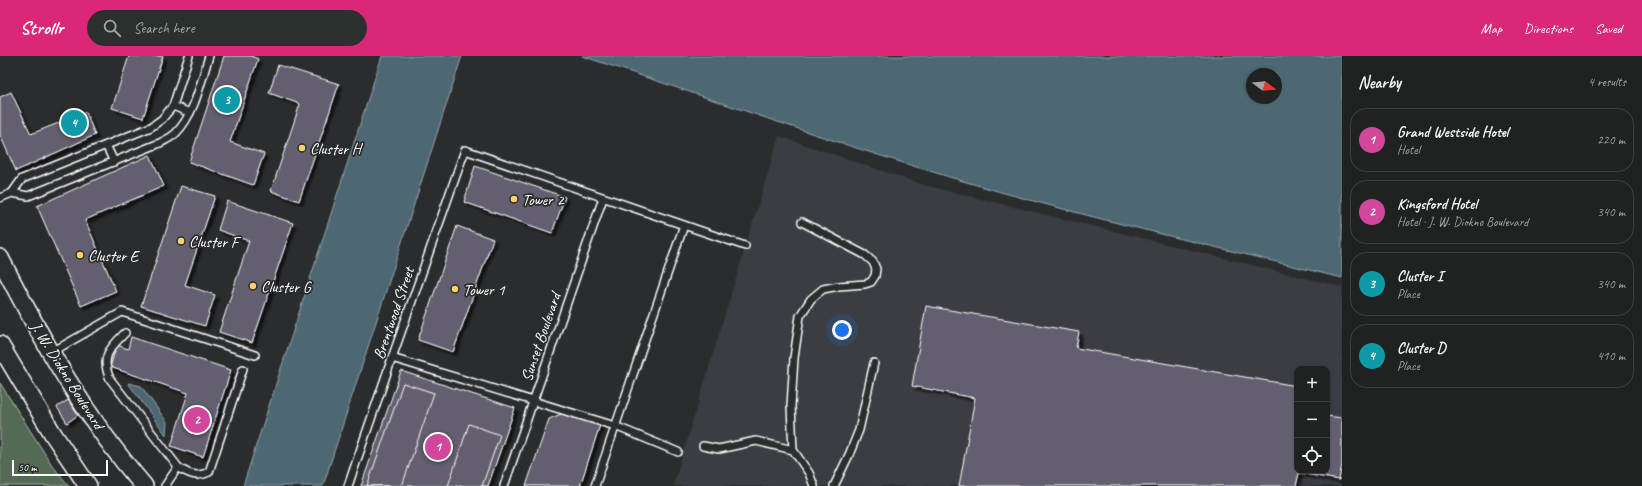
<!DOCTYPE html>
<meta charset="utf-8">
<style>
:root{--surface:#202222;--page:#2d2f2f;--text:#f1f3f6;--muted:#a2a4a5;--line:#3d3f40;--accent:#db2777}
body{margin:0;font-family:Caveat,sans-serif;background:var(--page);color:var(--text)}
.controls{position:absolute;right:12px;bottom:12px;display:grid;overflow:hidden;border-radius:8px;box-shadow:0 1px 3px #0004}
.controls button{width:36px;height:36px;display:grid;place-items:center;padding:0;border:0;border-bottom:1px solid var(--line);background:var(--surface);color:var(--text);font:20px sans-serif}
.compass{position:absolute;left:1246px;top:12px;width:36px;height:36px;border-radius:50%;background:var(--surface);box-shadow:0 1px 3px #0004;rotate:106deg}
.scale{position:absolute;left:12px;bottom:10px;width:96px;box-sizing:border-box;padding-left:4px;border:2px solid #fff;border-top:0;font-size:11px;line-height:14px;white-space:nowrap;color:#fff;-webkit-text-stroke:3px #2a2d2e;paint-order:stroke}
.you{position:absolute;left:842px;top:274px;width:14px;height:14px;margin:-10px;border:3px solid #fff;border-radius:50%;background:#1a73e8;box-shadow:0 0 0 6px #1a73e833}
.badge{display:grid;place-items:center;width:26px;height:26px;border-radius:50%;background:var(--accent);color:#fff;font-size:13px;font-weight:700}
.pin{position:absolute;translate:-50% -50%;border:2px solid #fff;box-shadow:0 1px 4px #0006}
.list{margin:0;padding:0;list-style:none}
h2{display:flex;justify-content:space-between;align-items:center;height:52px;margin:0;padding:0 16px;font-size:17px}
h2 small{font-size:13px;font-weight:400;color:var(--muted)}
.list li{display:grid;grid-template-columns:26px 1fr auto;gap:12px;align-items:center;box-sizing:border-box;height:64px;margin:0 8px 8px;padding:0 8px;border:1px solid var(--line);border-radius:16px}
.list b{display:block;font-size:15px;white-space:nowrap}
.list p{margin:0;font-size:13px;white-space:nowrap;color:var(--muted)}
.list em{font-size:13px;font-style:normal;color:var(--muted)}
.icon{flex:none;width:22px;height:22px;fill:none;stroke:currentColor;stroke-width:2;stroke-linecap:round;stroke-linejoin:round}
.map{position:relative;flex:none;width:1342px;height:430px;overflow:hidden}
header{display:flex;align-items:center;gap:24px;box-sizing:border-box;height:56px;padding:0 20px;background:var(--accent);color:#fff}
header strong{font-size:19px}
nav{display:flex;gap:22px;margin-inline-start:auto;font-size:14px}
.search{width:280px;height:36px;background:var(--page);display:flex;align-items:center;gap:10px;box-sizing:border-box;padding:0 14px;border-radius:22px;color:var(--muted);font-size:15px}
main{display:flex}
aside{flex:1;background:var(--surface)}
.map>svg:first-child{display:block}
.built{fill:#3b3c42;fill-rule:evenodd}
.green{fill:#556a55;stroke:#aab4aa}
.water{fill:#4e6773;stroke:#95a4ab;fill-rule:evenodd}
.building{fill:#635e70;stroke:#fff;filter:url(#shadow)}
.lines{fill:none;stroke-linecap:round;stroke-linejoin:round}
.service-casing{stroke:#fff;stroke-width:10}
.tertiary-casing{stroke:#fff;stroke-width:20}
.service{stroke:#2a2d2e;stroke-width:7}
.tertiary{stroke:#2a2d2e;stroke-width:17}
.poi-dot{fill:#ffd166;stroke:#2a2d2e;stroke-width:1.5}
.labels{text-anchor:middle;stroke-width:3.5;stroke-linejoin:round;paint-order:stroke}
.poi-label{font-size:16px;fill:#fff;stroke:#2a2d2e;text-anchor:start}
.street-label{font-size:16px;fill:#fff;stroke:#2a2d2e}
</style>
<header>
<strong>Strollr</strong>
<div class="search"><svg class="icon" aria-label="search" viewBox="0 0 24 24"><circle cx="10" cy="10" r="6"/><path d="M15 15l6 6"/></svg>Search here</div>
<nav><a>Map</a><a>Directions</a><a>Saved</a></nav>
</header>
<main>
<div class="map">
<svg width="1342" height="430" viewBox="0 0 1342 430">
<defs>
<filter id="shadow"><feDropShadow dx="3.5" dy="3.5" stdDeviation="1" flood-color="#0009"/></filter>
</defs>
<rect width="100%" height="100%" fill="#2a2d2e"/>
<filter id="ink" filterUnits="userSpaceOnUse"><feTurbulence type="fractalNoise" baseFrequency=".025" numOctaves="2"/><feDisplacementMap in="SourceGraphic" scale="8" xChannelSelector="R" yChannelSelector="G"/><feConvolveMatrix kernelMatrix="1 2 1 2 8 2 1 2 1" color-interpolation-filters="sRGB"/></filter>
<g filter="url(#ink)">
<path class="built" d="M779 80 924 129 1342 231V430H673ZM1297 313H1327V415H1297Z"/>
<path class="green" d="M0 327 52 409 69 430H0Z"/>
<path class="water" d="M382 0H462L323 430H243Z
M582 0H1342V222C1213 190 1083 161 956 123 831 86 707 41 582 0ZM1252 18H1276V42H1252Z
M128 327 141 330 167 366 166 379Z"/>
<path class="building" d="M129 0H163L143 62 112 52Z
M224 0H251L258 3 230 86 264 98 253 129 189 106Z
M278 9 339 28 299 145 271 135 300 48 269 37Z
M11 36 31 78 86 56 95 79 16 115 0 79V41Z
M150 99 164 130 85 164 116 235 81 250 37 150Z
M475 110 565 141 552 177 464 146Z
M181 130 215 140 185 229 215 239 205 270 141 250Z
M227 145 293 167 252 287 219 276 249 185 218 174Z
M457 170 493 183 453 296 418 284Z
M926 250 1079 276 1076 292 1297 330V415H1327V360L1342 362V408L1339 424 1299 417 1296 430H959L975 342 912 330Z
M131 281 231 314 203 401 171 390 188 337 110 311 117 289 128 293Z
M401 315 515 352 488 430H361Z
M403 327 434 337 402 430H367Z
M68 344 78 359 67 367 57 351Z
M561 358 600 369 580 430H526L549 363Z
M469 368 500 379 482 430H448Z"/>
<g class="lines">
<g class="service-casing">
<path id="service" d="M173 50 190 57
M106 89 114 106
M12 137 22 123 151 71 162 63 173 50 189 0
M0 142 12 137 28 140 160 87C165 84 171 82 176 77 195 58 201 25 209 0
M802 166 865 199 873 206 876 213 875 220 871 226 865 228 839 230 823 233 811 243 800 260 794 302 791 350 793 394 809 417 814 430
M125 277C110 292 100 301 110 323L178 411C188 418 197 422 209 416L243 313
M52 296 122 256 255 299
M392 302 615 370 678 396
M703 390 719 393 756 385 793 394
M165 430 178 411
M348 430 392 302 465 94 745 190
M504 430 603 142
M595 430 684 169
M834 430 849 399 859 374 874 307"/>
</g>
<g class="tertiary-casing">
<path id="tertiary" d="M0 202C40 281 86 363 144 430
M0 289 53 378 88 430"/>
</g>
<use href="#service" class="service"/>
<use href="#tertiary" class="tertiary"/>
</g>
</g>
<g class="poi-dot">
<circle cx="302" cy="92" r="4"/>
<circle cx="514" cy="143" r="4"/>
<circle cx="181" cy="185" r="4"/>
<circle cx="80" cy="199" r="4"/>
<circle cx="253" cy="230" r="4"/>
<circle cx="455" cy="233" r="4"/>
</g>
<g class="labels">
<g class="poi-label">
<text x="310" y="98">Cluster H</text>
<text x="522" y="149">Tower 2</text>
<text x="189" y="191">Cluster F</text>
<text x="88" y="205">Cluster E</text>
<text x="261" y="236">Cluster G</text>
<text x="463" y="239">Tower 1</text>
</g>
<g class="street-label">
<text transform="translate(393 257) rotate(-71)" y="6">Brentwood Street</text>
<text transform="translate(540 281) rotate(-71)" y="6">Sunset Boulevard</text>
<text transform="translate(68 319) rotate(58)" y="6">J. W. Diokno Boulevard</text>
</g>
</g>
</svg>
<div class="controls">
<button>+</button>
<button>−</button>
<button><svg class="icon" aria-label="locate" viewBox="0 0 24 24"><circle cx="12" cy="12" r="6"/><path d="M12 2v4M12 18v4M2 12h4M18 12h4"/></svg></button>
</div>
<svg class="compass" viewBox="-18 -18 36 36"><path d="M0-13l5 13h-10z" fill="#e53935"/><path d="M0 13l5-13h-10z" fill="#a2a4a5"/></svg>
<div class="scale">50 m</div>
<div class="you"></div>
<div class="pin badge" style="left:438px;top:391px;background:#d1479c">1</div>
<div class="pin badge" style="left:197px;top:364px;background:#d1479c">2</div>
<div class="pin badge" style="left:227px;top:44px;background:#0f9aa8">3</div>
<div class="pin badge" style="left:74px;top:67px;background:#0f9aa8">4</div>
</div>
<aside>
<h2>Nearby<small>4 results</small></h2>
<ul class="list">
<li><span class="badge" style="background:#d1479c">1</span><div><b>Grand Westside Hotel</b><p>Hotel</p></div><em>220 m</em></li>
<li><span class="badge" style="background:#d1479c">2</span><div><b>Kingsford Hotel</b><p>Hotel · J. W. Diokno Boulevard</p></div><em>340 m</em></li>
<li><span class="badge" style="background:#0f9aa8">3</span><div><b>Cluster I</b><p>Place</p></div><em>340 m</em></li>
<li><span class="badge" style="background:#0f9aa8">4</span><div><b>Cluster D</b><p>Place</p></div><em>410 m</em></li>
</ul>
</aside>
</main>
